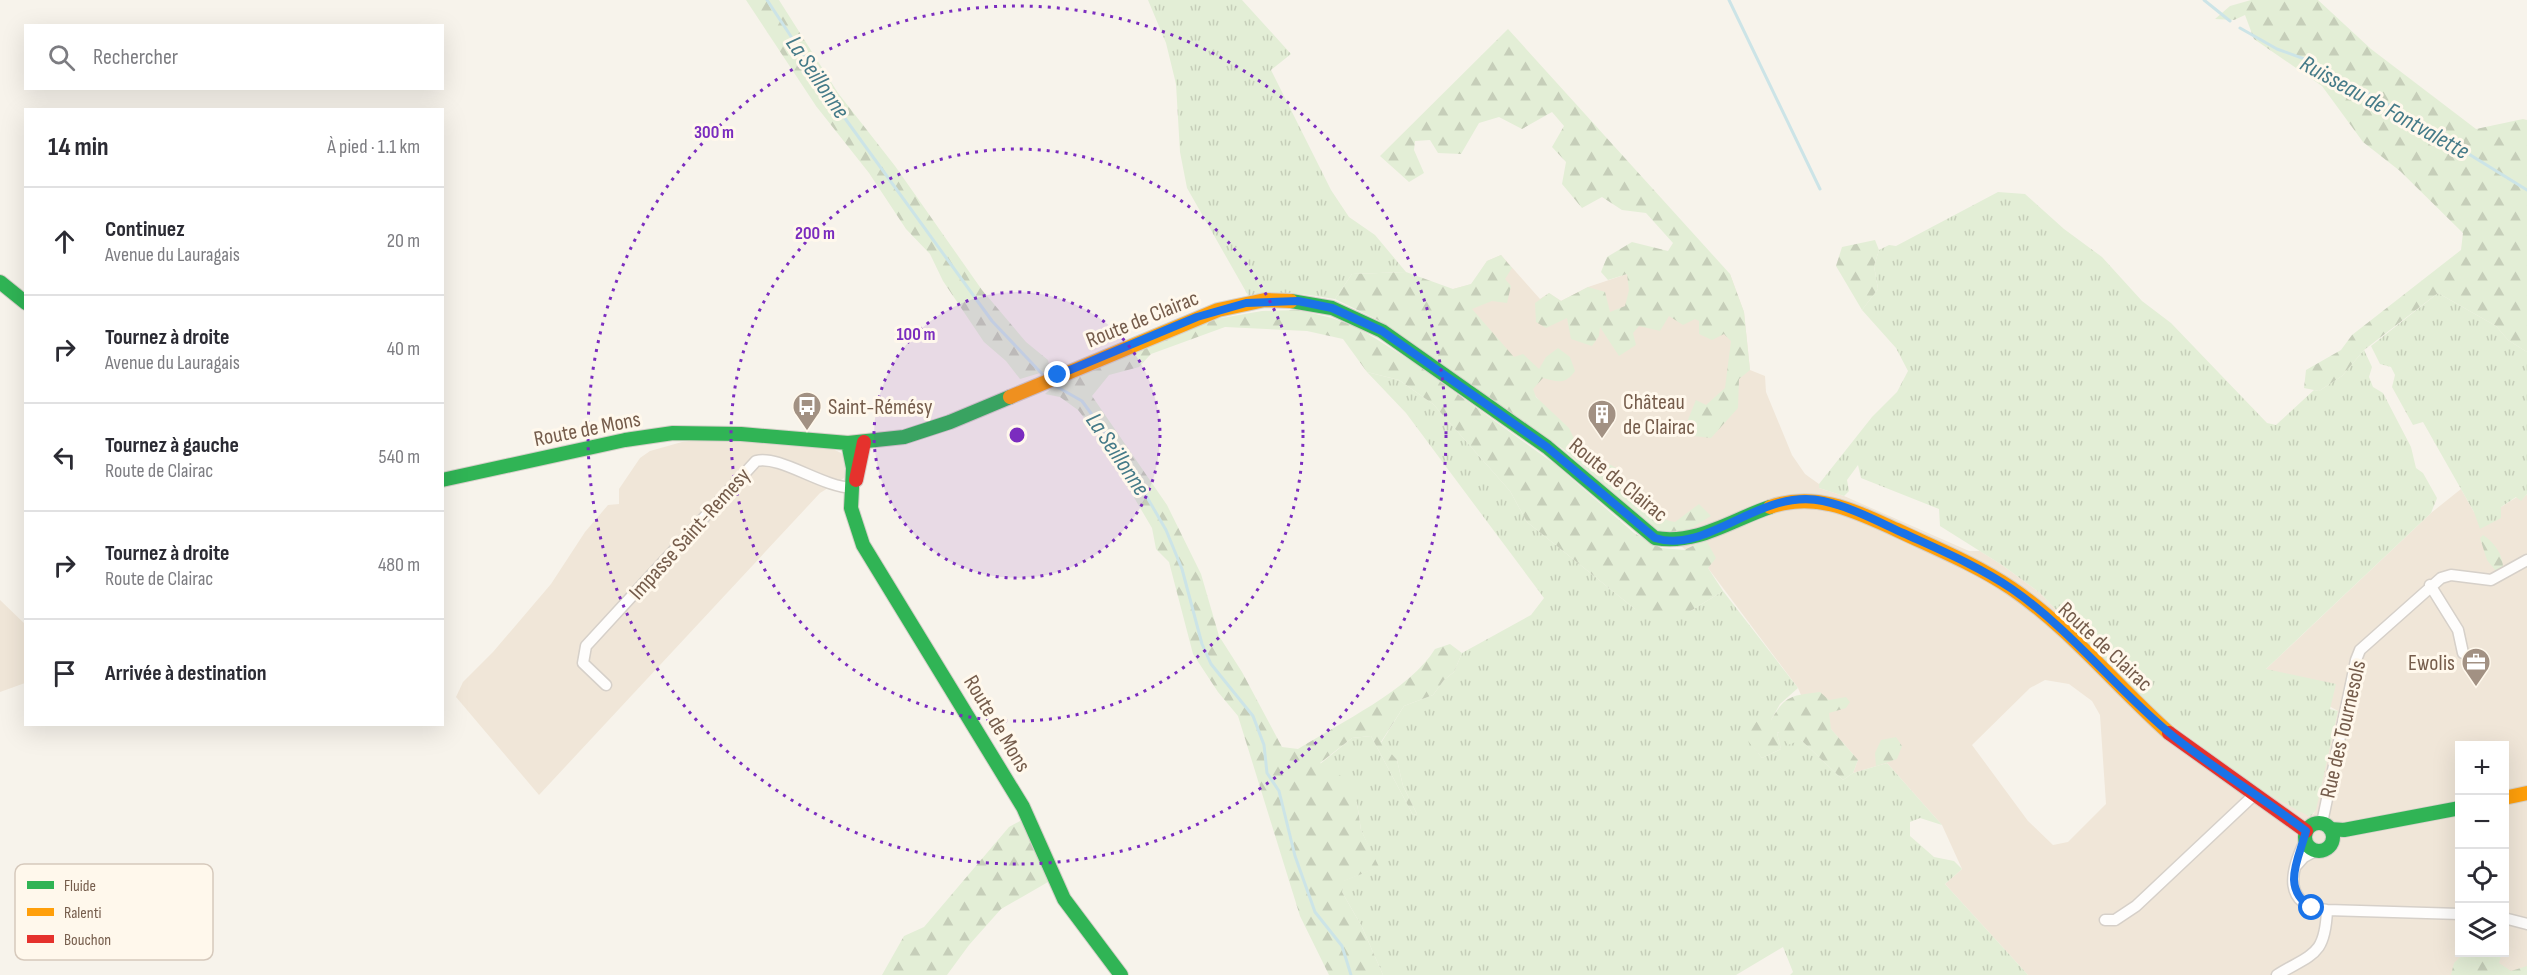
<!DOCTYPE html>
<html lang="fr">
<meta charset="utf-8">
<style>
:root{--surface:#fff;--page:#f2f2f3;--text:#2b2b33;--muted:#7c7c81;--line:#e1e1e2}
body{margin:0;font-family:"Sofia Sans Condensed",sans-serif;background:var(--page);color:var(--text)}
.controls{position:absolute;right:18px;bottom:18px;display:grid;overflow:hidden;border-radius:0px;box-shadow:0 6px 24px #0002}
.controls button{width:54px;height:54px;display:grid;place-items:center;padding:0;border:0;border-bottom:2px solid var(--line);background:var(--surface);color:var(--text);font:30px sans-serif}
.stop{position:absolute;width:18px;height:18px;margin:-14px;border:4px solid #1a73e8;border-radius:50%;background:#fff}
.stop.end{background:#1a73e8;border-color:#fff;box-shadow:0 2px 6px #0008}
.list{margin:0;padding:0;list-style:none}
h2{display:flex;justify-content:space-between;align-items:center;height:78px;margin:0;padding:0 24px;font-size:26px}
h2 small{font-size:20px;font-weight:400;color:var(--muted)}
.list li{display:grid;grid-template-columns:39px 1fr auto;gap:18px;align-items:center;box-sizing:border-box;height:108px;padding:0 24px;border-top:2px solid var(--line)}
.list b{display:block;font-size:22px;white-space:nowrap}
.list p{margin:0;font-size:20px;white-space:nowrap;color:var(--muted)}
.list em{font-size:20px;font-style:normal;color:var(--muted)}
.icon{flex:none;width:33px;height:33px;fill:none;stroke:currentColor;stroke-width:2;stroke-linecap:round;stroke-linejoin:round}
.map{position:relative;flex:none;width:2527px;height:975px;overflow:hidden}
.search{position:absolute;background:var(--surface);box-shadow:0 6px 24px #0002;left:24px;top:24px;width:420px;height:66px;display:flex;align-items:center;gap:15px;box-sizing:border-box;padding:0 21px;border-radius:0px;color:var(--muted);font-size:22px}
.panel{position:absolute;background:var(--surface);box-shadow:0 6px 24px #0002;left:24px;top:108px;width:420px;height:618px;border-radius:0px}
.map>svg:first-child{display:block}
.residential{fill:#f0e6d8;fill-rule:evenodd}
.grass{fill:url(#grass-tufts)}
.forest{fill:url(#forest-firs)}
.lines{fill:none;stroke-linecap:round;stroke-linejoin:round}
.stream{stroke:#cce4e7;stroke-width:3}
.street-casing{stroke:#d6d0c9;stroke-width:13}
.fast-casing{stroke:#d6d0c9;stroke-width:16}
.slow-casing{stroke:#d6d0c9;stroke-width:16}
.jam-casing{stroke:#d6d0c9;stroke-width:16}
.street{stroke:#fefdfc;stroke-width:10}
.fast{stroke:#30b455;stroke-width:14}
.slow{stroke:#ff9f0a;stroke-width:14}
.jam{stroke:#e5322d;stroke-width:14}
.route{stroke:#1a73e8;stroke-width:8}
.ring{fill:none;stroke:#7b2cbf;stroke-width:3;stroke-dasharray:3 6}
.labels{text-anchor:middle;stroke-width:6;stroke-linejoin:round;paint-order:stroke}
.street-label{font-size:22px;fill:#755c4b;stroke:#fff8ec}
.poi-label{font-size:22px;fill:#755c4b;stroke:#fff8ec;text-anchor:start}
.water-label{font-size:24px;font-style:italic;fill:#457a88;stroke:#fff8ec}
.key{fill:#fff8ec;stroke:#d6c9bc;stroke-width:1.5}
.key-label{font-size:16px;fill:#755c4b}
.centre{fill:#7b2cbf;stroke:#fff8ec;stroke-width:3}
.ring-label{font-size:18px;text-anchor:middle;font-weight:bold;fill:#7b2cbf;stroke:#fff8ec;stroke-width:6;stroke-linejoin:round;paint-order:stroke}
</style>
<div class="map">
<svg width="2527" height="975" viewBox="0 0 2527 975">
<defs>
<pattern id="grass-tufts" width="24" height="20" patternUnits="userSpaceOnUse" patternTransform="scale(1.5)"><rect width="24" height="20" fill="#e3eed6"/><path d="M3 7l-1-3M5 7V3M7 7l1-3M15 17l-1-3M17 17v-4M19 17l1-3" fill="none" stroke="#c6ceb9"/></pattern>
<pattern id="forest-firs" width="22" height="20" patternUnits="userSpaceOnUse" patternTransform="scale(1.5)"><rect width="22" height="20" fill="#e3eed6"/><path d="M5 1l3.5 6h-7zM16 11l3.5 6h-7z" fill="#c6ceb9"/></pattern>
</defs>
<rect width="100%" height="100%" fill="#f7f3eb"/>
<path class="residential" d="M1674 242 1730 274 1744 312 1750 370 1765 376 1766 392 1792 455 1805 474 1819 484V488L1844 496 1969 551H1980L2002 565 2040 593 2119 676 2169 722 2253 786 2314 814 2338 711 2265 670 2431 513 2461 489 2474 512 2501 507 2517 497 2521 500 2527 494V975H2028L1945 884 1962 869 1942 825 1887 763 1853 773 1858 760 1801 695 1798 688 1708 568 1602 482 1453 289 1472 284 1487 261 1501 255 1540 299 1549 293 1561 301 1588 287 1627 274 1669 251ZM2045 680 2069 684 2092 701 2100 715 2106 804 2068 842 2053 845 2028 821 1972 745 2030 688ZM2460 746H2504V952H2460Z
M708 439 833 449 843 454 848 472 844 478 820 493 539 795 456 697 463 682 493 652 551 584 585 532 608 505 619 504V489L640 458 650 451 682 442Z
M0 600 26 625 25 683 0 692Z"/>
<path class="grass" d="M1148 0H1242L1291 54 1271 70 1331 190 1349 217 1375 235 1406 272 1352 274 1335 299C1305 294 1279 290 1249 297L1187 188 1180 152 1176 84 1166 43Z
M1998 192 2025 194 2064 229 2102 257 2142 301 2171 323 2267 423 2276 425 2314 390 2319 391 2342 376 2364 350 2372 367 2369 377 2373 387 2383 393 2411 447 2416 468 2423 473 2437 498 2431 513 2266 669 2336 684 2330 709 2338 711 2316 810 2310 817 2253 786 2169 722 2119 676 2040 593 2002 565 1940 526 1939 509 1861 478 1858 465 1847 480 1849 491 1844 496 1819 488V484L1872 417 1897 392 1908 371 1896 348 1862 310 1878 289 1874 266 1879 250 1889 245 1896 246Z
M2438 293 2496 326 2508 340 2527 352V494L2521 501 2516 497 2501 507V518L2480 529 2474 512 2423 422 2413 425 2392 387 2395 375 2391 367 2380 364 2371 346Z
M1367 372 1399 380 1433 404 1510 491 1527 522 1635 609 1689 612 1723 591 1798 688 1780 704 1771 720 1745 736 1762 758 1781 749 1777 733 1780 732 1801 740 1843 780 1853 773 1887 763 1942 825 1920 818 1910 822V836L1934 857 1954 861 1962 869 1945 884 2028 975H1790L1793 972 1783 947 1736 975H1383L1362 927 1342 892 1343 881 1378 867 1361 830 1357 803 1320 764 1352 738 1371 736 1413 815 1417 814 1403 786 1397 760 1381 743 1404 706 1433 695 1444 680 1454 672 1462 653 1531 615 1544 598 1406 413Z"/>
<path class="forest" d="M746 0H779L838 93 895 166 982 290 1026 342 1048 360 1050 370 1020 379 1006 361 984 342 943 281 930 254 906 229 869 173 816 106Z
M2251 0H2318L2371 49 2476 129 2523 119 2527 120V352L2508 340 2496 326 2438 293 2364 350 2342 376 2319 391 2304 388 2306 370 2341 350 2352 335 2461 250 2463 233 2400 171 2363 142 2322 86 2254 39 2245 15 2234 20 2215 19 2230 6Z
M1508 29 1730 274 1744 312 1750 370 1739 379 1738 408 1711 438 1693 436 1687 422 1696 400 1706 405 1725 388 1731 341 1724 334 1712 340 1699 334V321L1695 319 1683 325 1669 316 1660 331 1639 326 1633 333 1636 345 1619 356 1600 327 1599 336 1592 346 1571 339 1567 318 1546 328 1536 322 1535 303 1549 293 1561 301 1588 287 1605 292 1610 312 1625 306 1629 290 1627 274 1608 280 1601 272 1607 257 1632 242 1668 251 1673 243 1646 213 1622 210 1602 197 1582 208 1562 184 1566 162 1552 147 1564 126 1552 112 1522 129 1499 117 1479 123 1461 154 1438 153 1430 140 1415 141 1414 150 1424 173 1409 182 1380 156Z
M1875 240 1879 250 1874 266 1878 289 1862 310 1836 266 1842 247Z
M1501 255 1512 268 1505 279 1511 286 1507 303 1492 301 1472 309 1514 357 1523 354 1539 369 1546 357 1558 348 1570 357 1575 371C1565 385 1558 382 1543 378L1533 389 1536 397 1569 428 1578 447 1620 470C1624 496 1650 518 1675 522L1699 504 1711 516C1685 531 1679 543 1650 527L1563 449 1378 320 1335 299 1352 274 1406 272 1453 289 1471 284 1487 261Z
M1299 310 1332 318 1357 327 1413 362 1556 465 1634 533 1661 548 1684 550 1706 540 1716 558 1708 568 1723 591 1689 612 1660 616 1635 609 1527 522 1510 491 1433 404 1399 380 1367 372 1343 339 1307 331 1225 327 1151 354 1139 367 1109 375 1092 396 1167 505 1201 574 1219 636 1242 672 1282 747 1298 749C1338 724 1411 689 1435 649L1450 644 1462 653 1454 672 1444 680 1433 695 1404 706 1381 742 1397 760 1403 786 1417 814 1413 815 1371 736 1352 738 1320 763 1346 779 1357 803 1361 830 1379 867 1344 881 1342 892 1362 927 1383 975H1329L1300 916 1238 716 1218 692 1193 654 1169 562 1156 549 1152 528 1096 433 1078 410 1060 397 1045 394 1058 382 1204 321 1262 311Z
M2483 535C2494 542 2504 555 2503 570H2495L2487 560 2480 538Z
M1820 692 1829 700 1846 697 1850 702 1846 708 1829 713 1831 729 1858 760 1853 773 1843 780 1801 740 1788 745 1779 732 1777 733 1781 749 1762 758 1744 736 1760 718 1771 720C1786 694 1792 696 1820 692Z
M1896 737 1902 746 1897 759 1876 766 1875 753 1881 740Z
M1020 821 1028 831 1048 882 1001 909 969 945 947 975H882L904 936 924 927 1009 827Z
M2464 953H2502L2499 963 2511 971 2527 966V975H2451L2454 963Z"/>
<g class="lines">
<path class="stream" d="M767 0 844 117 992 321 1045 377
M1729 0 1820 189
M2204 0 2230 21
M2240 28 2277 49 2310 61 2391 106 2527 190
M1052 384 1082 401 1126 461 1166 530 1182 569 1202 644 1211 664 1253 716 1264 745 1267 773 1279 791 1295 856 1315 912 1342 946 1351 975"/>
<g class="street-casing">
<path id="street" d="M2430 585 2458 630 2463 653
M606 685 583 663 586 646 756 461C781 455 821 487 853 488
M2322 823 2356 660 2360 650 2441 578 2451 575 2491 580 2527 560
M2305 841C2290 872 2282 905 2327 910L2460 914
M2296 866 2304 857 2315 851
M2504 918 2527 924
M2105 920H2115L2136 906 2254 795
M2277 975C2313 953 2325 956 2327 910"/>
</g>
<g class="fast-casing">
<path id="fast" d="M0 282 26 303
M1291 301 1332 308 1382 331 1547 447 1655 538C1698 545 1731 520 1770 507
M848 443 853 468 851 508 863 545 1023 807 1064 899 1121 975
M442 480 625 440 673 433 741 434 848 443 904 437 950 422 1010 397
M2305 837a14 14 0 1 1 28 0a14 14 0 1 1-28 0Z
M2330 829 2344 830 2460 808"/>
</g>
<g class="slow-casing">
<path id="slow" d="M1010 397 1218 310 1265 300 1291 301
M1770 507C1816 491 1855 511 1897 530 1935 548 1975 564 2011 588 2070 628 2116 686 2169 733
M2504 798 2527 793"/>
</g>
<g class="jam-casing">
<path id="jam" d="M856 480 864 442
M2169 733 2306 831"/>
</g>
<use href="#street" class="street"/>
<use href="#fast" class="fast"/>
<use href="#slow" class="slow"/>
<use href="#jam" class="jam"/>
</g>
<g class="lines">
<path class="route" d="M1058 375 1197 317 1246 303 1298 301 1332 308 1382 331 1547 447 1655 538C1707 555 1761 487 1823 501 1851 507 1877 521 1903 533 1940 550 1978 566 2012 589 2071 630 2117 690 2173 736 2216 770 2263 798 2306 831 2299 859 2280 888 2312 908"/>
</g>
<circle cx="1017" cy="435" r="143" fill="#7b2cbf" fill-opacity=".12"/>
<g class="ring">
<circle cx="1017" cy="435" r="143"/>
<circle cx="1017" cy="435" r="286"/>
<circle cx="1017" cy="435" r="429"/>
</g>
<defs>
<g id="bus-pin" transform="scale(1.5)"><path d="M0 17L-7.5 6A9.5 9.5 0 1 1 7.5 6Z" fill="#a29183" stroke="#fff8ec"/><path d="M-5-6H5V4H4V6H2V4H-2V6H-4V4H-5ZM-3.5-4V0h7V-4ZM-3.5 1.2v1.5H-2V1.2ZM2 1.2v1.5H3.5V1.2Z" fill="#fff"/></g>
<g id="building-pin" transform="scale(1.5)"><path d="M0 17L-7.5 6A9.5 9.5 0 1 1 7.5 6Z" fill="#a29183" stroke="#fff8ec"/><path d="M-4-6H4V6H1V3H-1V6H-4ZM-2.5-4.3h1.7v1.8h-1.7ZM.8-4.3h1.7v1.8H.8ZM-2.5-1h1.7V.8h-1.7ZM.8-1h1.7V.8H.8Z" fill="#fff"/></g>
<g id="office-pin" transform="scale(1.5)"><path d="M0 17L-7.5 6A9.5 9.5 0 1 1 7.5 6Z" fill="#a29183" stroke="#fff8ec"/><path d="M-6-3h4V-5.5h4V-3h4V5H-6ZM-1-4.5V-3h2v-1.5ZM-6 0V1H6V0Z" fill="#fff"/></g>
</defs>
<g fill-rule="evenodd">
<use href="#bus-pin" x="807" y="406"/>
<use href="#building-pin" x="1602" y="414"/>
<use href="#office-pin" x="2476" y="662"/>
</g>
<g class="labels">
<g class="street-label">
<text transform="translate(1142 318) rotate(-22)" y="8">Route de Clairac</text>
<text transform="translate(587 428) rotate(-11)" y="8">Route de Mons</text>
<text transform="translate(1619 479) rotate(39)" y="8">Route de Clairac</text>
<text transform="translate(689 533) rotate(-48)" y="8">Impasse Saint-Remesy</text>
<text transform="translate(2106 646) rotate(43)" y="8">Route de Clairac</text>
<text transform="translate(998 723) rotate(59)" y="8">Route de Mons</text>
<text transform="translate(2342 729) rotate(-77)" y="8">Rue des Tournesols</text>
</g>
<g class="poi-label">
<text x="1623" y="409">Château<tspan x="1623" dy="25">de Clairac</tspan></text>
<text x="828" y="414">Saint-Rémésy</text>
<text x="2455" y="670" text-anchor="end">Ewolis</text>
</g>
<g class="water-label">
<text transform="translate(818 77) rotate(56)" y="8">La Seillonne</text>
<text transform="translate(2385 107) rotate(29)" y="8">Ruisseau de Fontvalette</text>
<text transform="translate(1118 454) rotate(56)" y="8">La Seillonne</text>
</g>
</g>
<rect x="15" y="864" width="198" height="96" rx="9" class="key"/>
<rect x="27" y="881" width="27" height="8" fill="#30b455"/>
<rect x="27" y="908" width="27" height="8" fill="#ff9f0a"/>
<rect x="27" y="935" width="27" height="8" fill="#e5322d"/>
<g class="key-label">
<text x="64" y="891">Fluide</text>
<text x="64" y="918">Ralenti</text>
<text x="64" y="945">Bouchon</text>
</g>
<circle cx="1017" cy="435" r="9" class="centre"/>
<g class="ring-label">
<text x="714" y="138">300 m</text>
<text x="815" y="239">200 m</text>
<text x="916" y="340">100 m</text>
</g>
</svg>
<div class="controls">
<button>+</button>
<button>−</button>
<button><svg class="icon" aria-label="locate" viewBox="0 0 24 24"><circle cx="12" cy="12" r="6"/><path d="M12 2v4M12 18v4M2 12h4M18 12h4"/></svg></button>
<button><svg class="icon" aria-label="layers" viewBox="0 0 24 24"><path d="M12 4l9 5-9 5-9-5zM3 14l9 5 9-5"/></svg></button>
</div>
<div class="stop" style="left:2312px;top:908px"></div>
<div class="stop end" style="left:1058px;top:375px"></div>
<div class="search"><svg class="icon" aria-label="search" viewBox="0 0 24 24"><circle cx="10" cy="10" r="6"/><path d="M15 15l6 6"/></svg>Rechercher</div>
<section class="panel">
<h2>14 min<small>À pied · 1.1 km</small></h2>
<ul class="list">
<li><svg class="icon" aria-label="ahead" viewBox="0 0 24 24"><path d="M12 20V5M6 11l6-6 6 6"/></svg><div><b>Continuez</b><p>Avenue du Lauragais</p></div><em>20 m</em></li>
<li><svg class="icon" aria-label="right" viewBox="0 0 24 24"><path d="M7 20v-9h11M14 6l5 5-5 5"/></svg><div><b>Tournez à droite</b><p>Avenue du Lauragais</p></div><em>40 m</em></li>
<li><svg class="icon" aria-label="left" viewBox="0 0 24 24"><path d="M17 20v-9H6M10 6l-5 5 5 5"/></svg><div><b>Tournez à gauche</b><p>Route de Clairac</p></div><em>540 m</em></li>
<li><svg class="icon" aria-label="right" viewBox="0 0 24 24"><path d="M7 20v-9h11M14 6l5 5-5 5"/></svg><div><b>Tournez à droite</b><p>Route de Clairac</p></div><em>480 m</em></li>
<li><svg class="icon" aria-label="arrive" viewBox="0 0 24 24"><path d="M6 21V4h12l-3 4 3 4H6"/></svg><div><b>Arrivée à destination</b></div></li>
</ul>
</section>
</div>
